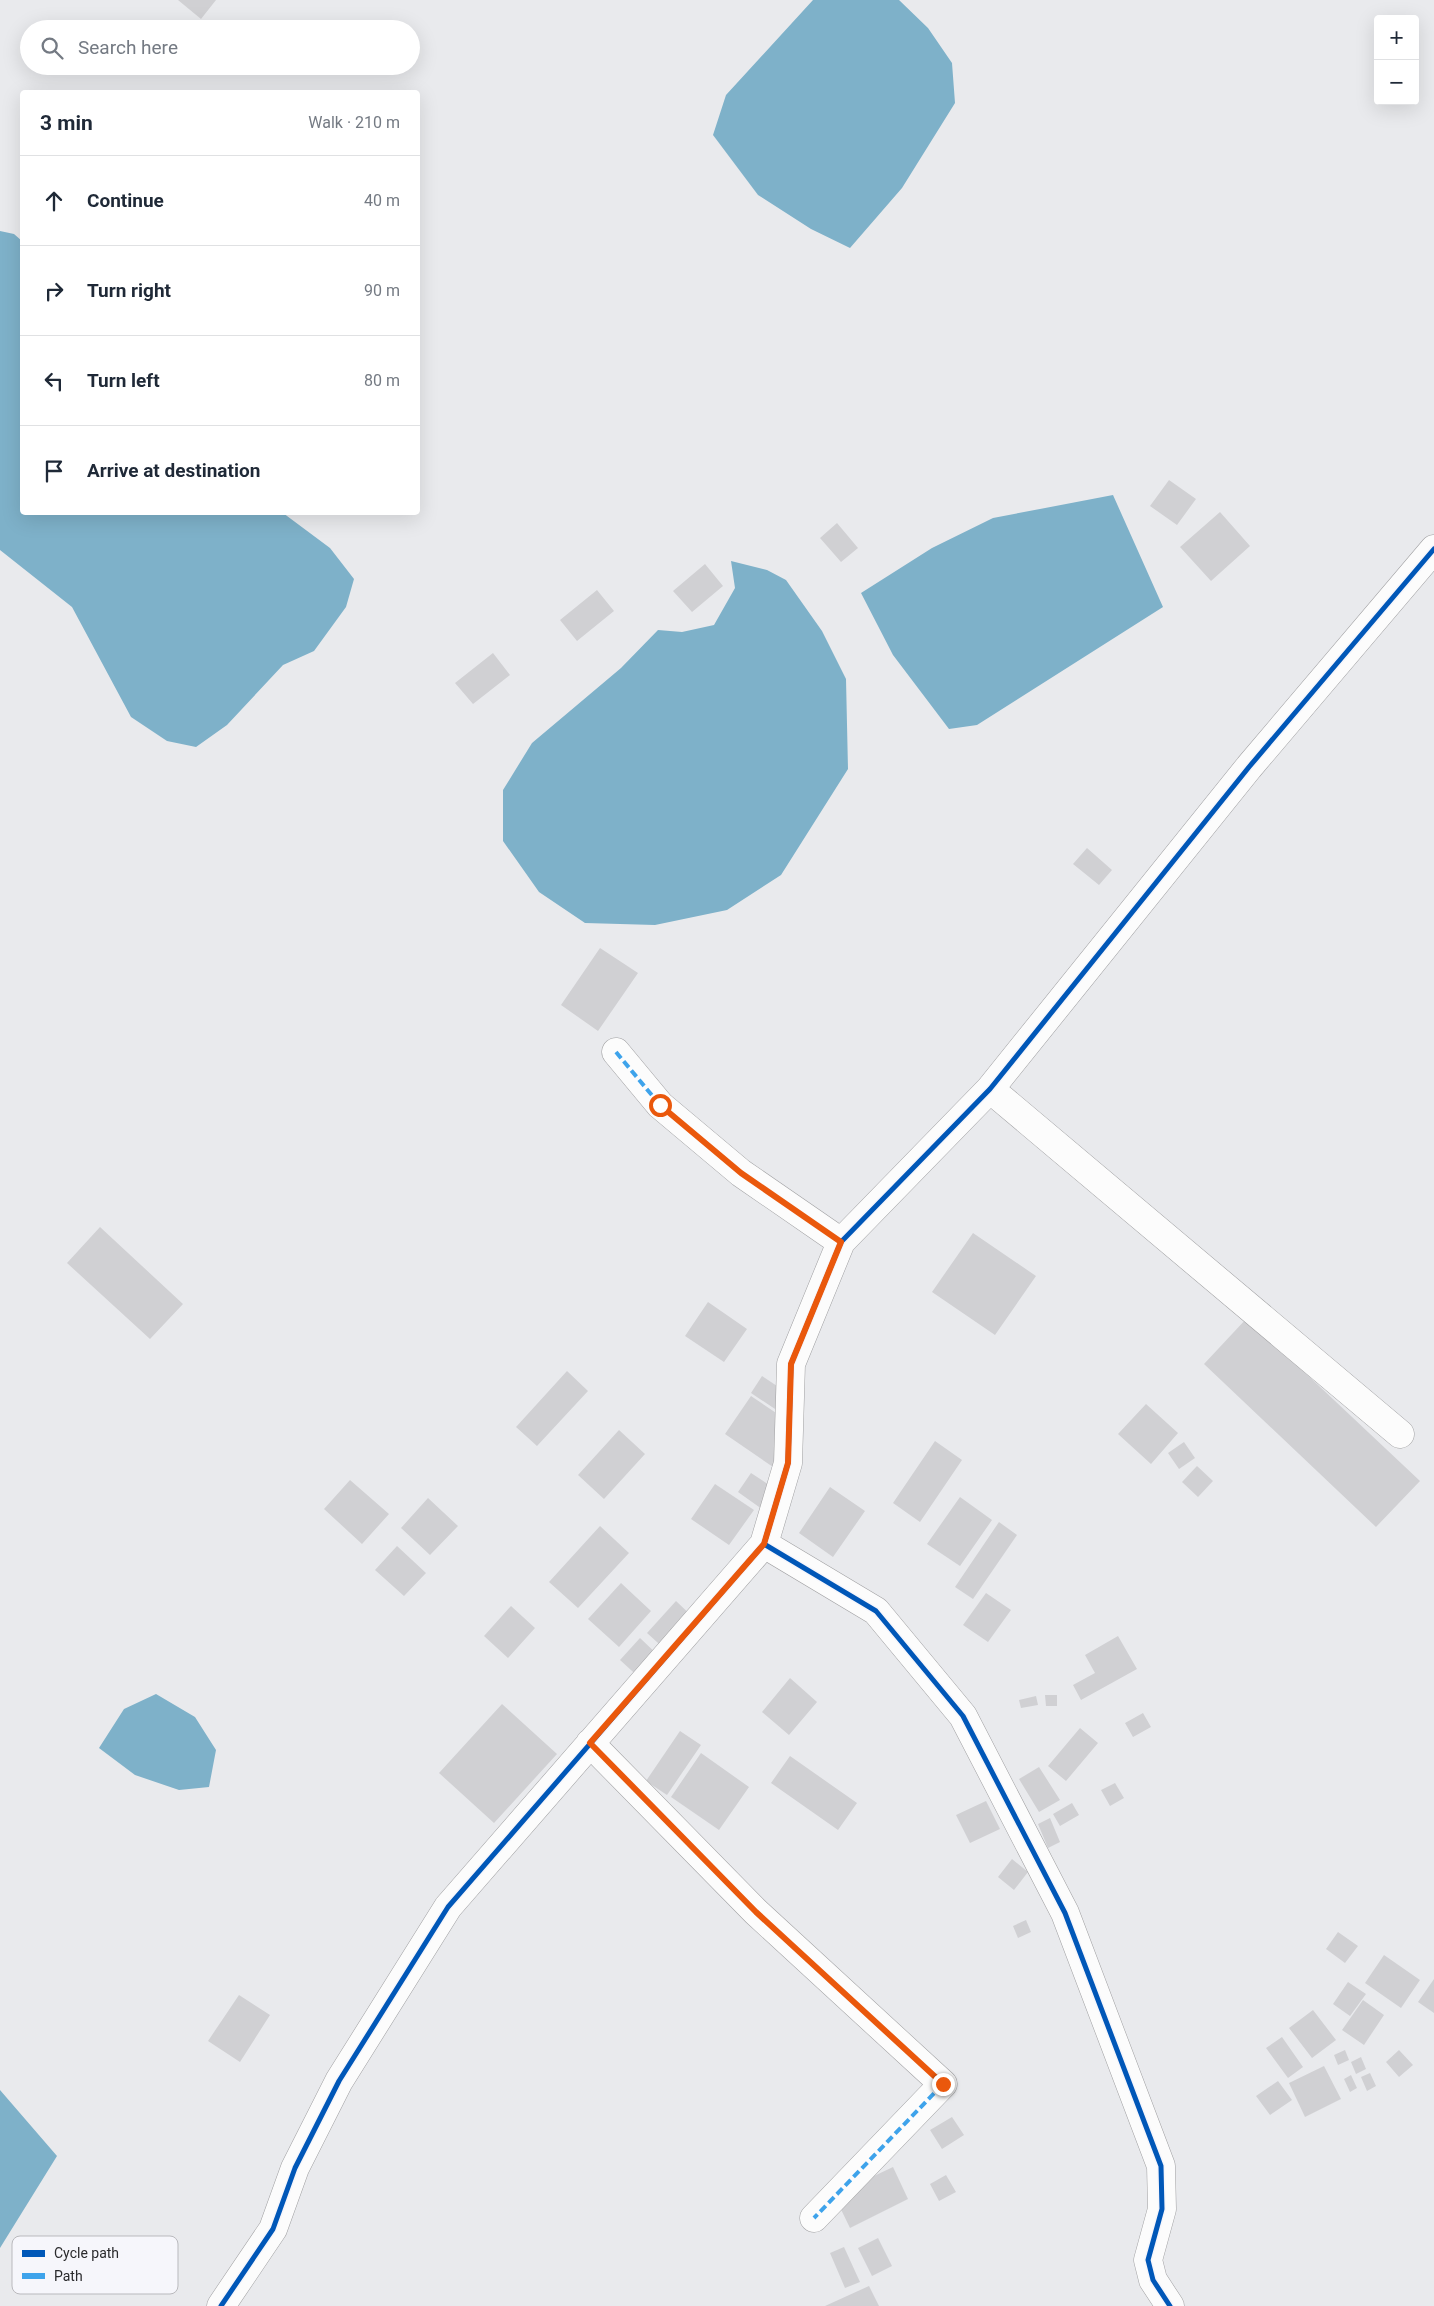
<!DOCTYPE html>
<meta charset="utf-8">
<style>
:root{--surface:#fff;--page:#f2f2f3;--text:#1f2937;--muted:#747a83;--line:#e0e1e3}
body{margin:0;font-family:Roboto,sans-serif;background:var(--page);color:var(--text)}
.controls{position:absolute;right:15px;top:15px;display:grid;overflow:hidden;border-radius:5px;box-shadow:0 5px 20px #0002}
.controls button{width:45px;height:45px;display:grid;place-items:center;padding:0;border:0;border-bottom:1px solid var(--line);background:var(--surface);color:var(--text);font:25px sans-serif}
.stop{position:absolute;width:15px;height:15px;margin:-11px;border:4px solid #ea580c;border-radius:50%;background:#fff}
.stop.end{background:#ea580c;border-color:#fff;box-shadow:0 1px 5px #0008}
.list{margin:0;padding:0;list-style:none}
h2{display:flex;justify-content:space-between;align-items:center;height:65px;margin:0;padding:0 20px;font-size:21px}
h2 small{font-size:16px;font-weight:400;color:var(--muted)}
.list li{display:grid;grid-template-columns:32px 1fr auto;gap:15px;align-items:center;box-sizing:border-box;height:90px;padding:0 20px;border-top:1px solid var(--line)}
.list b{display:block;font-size:19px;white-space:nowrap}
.list em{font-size:16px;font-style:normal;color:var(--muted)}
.icon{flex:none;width:28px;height:28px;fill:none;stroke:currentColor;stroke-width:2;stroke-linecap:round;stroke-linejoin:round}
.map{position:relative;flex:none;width:1434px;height:2306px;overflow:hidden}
.search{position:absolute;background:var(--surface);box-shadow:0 5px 20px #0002;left:20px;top:20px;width:400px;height:55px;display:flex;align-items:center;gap:12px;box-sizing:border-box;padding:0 18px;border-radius:28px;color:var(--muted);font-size:19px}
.panel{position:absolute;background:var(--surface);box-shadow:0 5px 20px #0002;left:20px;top:90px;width:400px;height:425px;border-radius:5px}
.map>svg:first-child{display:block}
.water{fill:#7eb1c9}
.building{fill:#d0d0d3}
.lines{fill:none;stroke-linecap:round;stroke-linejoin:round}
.minor-casing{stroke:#9f9fa1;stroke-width:29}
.minor{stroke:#fcfcfc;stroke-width:28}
.quiet{stroke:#3ea3eb;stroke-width:4;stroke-dasharray:8 4;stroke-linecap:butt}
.cycleway-casing{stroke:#f6f6fb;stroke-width:8}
.cycleway{stroke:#0057b8;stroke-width:5}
.route{stroke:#ea580c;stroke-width:6}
.key{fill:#f6f6fb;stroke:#b9b9bd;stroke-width:1}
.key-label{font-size:14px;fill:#2a2a2c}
</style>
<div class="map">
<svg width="1434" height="2306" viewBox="0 0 1434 2306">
<rect width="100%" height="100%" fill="#e9eaed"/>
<path class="water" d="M813 0H899L928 28 952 63 955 103 902 188 850 248 811 229 758 195 713 135 726 95Z
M0 231 14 234 22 241V512L283 513 330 548 354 579 346 607 314 651 283 665 227 725 196 747 167 741 131 717 72 607 0 550Z
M1113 495 1163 607 977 725 949 729 893 655 861 593 932 548 993 518Z
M731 561 767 570 786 580 822 631 846 679 848 769 781 875 727 910 655 925 585 923 539 892 503 841V790L532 743 621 668 658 630 682 632 714 625 735 588Z
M156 1694 195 1717 216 1750 209 1787 179 1790 135 1775 99 1748 124 1709Z
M0 2090 57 2156 0 2248Z"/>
<path class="building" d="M178 0H216L201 19Z
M1169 480 1196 499 1177 525 1150 506Z
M1220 512 1250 546 1211 581 1180 547Z
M837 523 858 548 841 562 820 538Z
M705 564 723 586 692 612 673 591Z
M597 590 614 611 577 641 560 620Z
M493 653 510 675 473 704 455 683Z
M1087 848 1112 870 1099 885 1073 864Z
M600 948 638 973 598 1031 561 1005Z
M100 1227 183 1304 150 1339 67 1263Z
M973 1233 1036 1276 995 1335 932 1292Z
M708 1302 747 1329 724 1362 685 1336Z
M1247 1318 1420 1481 1376 1527 1204 1364Z
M567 1371 588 1391 537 1446 516 1427Z
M762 1376 792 1396 781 1413 751 1393Z
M751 1396 800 1429 773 1467 725 1434Z
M1146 1404 1178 1433 1151 1464 1118 1434Z
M619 1430 645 1454 604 1499 578 1475Z
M935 1441 962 1460 920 1522 893 1503Z
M1184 1442 1195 1458 1179 1469 1168 1453Z
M1197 1466 1213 1481 1198 1497 1182 1482Z
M751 1473 780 1492 766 1512 738 1492Z
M350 1480 389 1514 362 1544 324 1509Z
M715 1484 754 1510 729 1545 691 1519Z
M830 1487 865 1511 833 1557 799 1533Z
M960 1497 992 1520 960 1566 927 1544Z
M428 1498 458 1526 430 1555 401 1528Z
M999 1522 1017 1535 973 1599 955 1587Z
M600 1526 629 1553 578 1608 549 1582Z
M397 1546 426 1573 404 1596 375 1570Z
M621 1583 651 1611 619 1647 588 1619Z
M986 1593 1011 1610 988 1642 963 1625Z
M676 1601 697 1621 668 1652 647 1633Z
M511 1606 535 1628 508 1658 484 1636Z
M1118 1636 1137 1669 1081 1700 1073 1685 1095 1673 1085 1655Z
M640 1638 662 1659 643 1681 620 1660Z
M790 1678 817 1702 789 1735 762 1712Z
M1045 1695H1057V1706H1046Z
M1036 1696 1038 1705 1021 1708 1019 1700Z
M502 1704 557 1754 494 1823 439 1773Z
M1143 1713 1151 1727 1133 1737 1125 1723Z
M1080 1728 1098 1743 1066 1781 1048 1766Z
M680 1731 701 1745 667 1795 646 1781Z
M701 1753 749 1787 719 1830 671 1797Z
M790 1756 857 1803 838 1830 771 1783Z
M1039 1767 1060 1800 1039 1812 1019 1779Z
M1115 1783 1124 1798 1110 1806 1101 1790Z
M986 1801 1000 1829 970 1843 956 1815Z
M1072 1803 1079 1815 1060 1826 1053 1814Z
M1050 1818 1060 1842 1048 1848 1038 1824Z
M1012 1859 1028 1872 1014 1890 998 1877Z
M1026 1920 1031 1932 1018 1938 1013 1926Z
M1338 1932 1358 1946 1345 1963 1326 1949Z
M1384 1955 1420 1980 1401 2008 1365 1983Z
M1434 1979V2013L1418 2002Z
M1348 1982 1366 1994 1350 2016 1333 2004Z
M239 1995 270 2015 240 2062 208 2041Z
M1363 2000 1384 2015 1364 2045 1342 2030Z
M1313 2010 1336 2040 1312 2058 1289 2028Z
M1282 2037 1303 2067 1288 2078 1266 2048Z
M1345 2050 1349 2060 1338 2065 1334 2055Z
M1399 2050 1413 2065 1399 2077 1386 2062Z
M1361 2057 1366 2069 1356 2074 1351 2062Z
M1324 2066 1341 2099 1305 2117 1289 2083Z
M1370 2073 1376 2086 1367 2091 1361 2077Z
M1351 2075 1357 2088 1350 2092 1344 2079Z
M1278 2081 1292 2100 1270 2115 1256 2096Z
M952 2117 964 2135 942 2149 930 2130Z
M893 2167 908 2199 850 2228 834 2195Z
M946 2175 956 2192 939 2201 930 2184Z
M878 2238 892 2266 872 2276 858 2248Z
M844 2247 860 2282 845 2288 830 2253Z
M869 2286 879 2306H825Z"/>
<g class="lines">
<g class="minor-casing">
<path id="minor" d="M616 1052 660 1105 741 1173 841 1242
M990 1089 1400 1434
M764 1544 876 1611 963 1716 1065 1913 1161 2166 1162 2209 1148 2260 1153 2280 1170 2306
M590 1743 756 1912 943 2084 814 2218
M221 2306 273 2229 295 2168 339 2081 448 1907 764 1544 788 1463 791 1364 841 1242 990 1089 1249 767 1434 549"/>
</g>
<use href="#minor" class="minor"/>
<path class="quiet" d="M616 1052 660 1105 741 1173 841 1242
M590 1743 756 1912 943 2084 814 2218"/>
<g class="cycleway-casing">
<path id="cycleway" d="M764 1544 876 1611 963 1716 1065 1913 1161 2166 1162 2209 1148 2260 1153 2280 1170 2306
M221 2306 273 2229 295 2168 339 2081 448 1907 764 1544 788 1463 791 1364 841 1242 990 1089 1249 767 1434 549"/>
</g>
<use href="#cycleway" class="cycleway"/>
</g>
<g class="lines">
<path class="route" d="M660 1105 741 1173 841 1242 791 1364 788 1463 764 1544 590 1743 756 1912 943 2084"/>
</g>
<rect x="12" y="2236" width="166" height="58" rx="8" class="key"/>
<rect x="22" y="2250" width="23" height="7" fill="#0057b8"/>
<rect x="22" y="2273" width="23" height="6" fill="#3ea3eb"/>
<g class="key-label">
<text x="54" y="2258">Cycle path</text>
<text x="54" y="2281">Path</text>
</g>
</svg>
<div class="controls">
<button>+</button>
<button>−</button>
</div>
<div class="stop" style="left:660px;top:1105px"></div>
<div class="stop end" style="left:943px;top:2084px"></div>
<div class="search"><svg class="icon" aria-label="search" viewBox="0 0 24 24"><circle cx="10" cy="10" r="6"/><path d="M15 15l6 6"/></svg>Search here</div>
<section class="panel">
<h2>3 min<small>Walk · 210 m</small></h2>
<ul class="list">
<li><svg class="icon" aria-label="ahead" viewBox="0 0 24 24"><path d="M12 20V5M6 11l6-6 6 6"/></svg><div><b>Continue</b></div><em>40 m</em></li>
<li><svg class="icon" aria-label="right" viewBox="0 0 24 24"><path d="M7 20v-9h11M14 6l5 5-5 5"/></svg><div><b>Turn right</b></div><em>90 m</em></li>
<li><svg class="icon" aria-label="left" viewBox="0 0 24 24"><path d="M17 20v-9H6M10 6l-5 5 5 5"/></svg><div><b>Turn left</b></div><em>80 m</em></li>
<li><svg class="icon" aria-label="arrive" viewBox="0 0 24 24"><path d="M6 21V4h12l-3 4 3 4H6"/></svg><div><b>Arrive at destination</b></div></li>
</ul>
</section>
</div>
